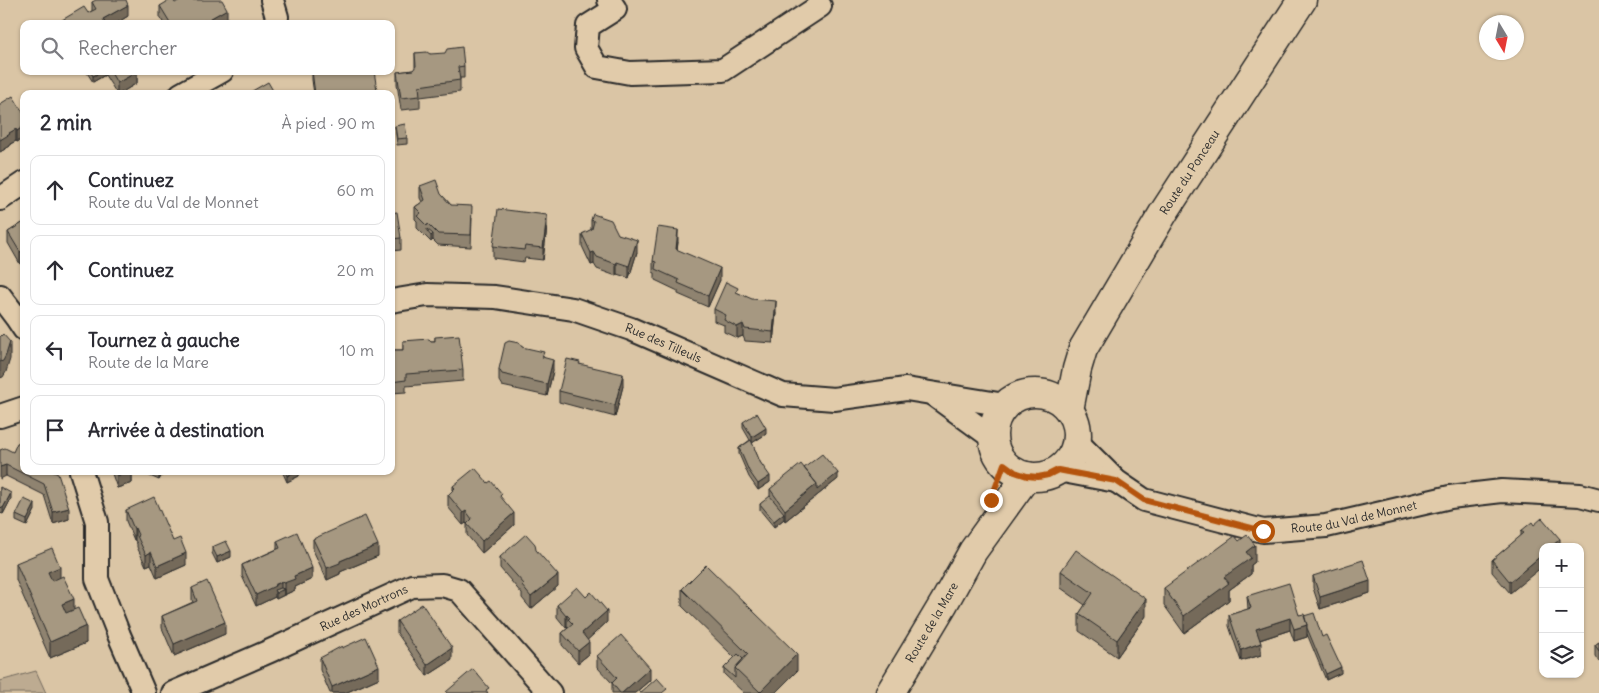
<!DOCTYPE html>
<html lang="fr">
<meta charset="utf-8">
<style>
:root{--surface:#fff;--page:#f2f2f3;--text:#2b2b33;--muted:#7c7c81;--line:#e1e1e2}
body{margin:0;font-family:Delius,sans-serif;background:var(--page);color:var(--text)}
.controls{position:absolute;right:15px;bottom:15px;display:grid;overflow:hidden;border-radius:10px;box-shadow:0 1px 4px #0004}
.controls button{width:45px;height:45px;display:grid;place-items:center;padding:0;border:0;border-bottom:1px solid var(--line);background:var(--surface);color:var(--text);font:25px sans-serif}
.compass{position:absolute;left:1479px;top:15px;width:45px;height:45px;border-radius:50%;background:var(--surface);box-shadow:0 1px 4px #0004;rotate:170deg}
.stop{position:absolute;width:15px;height:15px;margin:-11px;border:4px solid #b45309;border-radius:50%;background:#fff}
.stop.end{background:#b45309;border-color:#fff;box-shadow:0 1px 5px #0008}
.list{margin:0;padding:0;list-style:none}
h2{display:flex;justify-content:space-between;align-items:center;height:65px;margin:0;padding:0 20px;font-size:21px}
h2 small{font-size:16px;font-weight:400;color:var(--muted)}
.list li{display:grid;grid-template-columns:32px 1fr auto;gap:15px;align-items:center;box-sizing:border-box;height:70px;margin:0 10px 10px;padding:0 10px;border:1px solid var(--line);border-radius:10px}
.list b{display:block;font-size:19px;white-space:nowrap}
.list p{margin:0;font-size:16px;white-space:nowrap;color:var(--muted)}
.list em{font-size:16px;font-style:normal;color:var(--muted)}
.icon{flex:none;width:28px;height:28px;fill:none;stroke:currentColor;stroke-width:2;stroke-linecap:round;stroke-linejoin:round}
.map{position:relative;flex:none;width:1599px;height:693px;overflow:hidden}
.search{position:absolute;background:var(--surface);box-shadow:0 1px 4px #0004;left:20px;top:20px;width:375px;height:55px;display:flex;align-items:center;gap:12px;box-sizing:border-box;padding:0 18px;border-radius:10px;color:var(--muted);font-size:19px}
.panel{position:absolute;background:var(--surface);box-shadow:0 1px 4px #0004;left:20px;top:90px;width:375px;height:385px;border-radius:10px}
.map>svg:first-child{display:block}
.green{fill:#bdab91;stroke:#746b5e}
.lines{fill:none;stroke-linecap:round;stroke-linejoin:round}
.street-casing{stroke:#2b2b2b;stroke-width:26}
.secondary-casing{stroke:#2b2b2b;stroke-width:31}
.street{stroke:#e1cbaa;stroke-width:22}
.secondary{stroke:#e1cbaa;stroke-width:28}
.wall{fill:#8f836f;stroke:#2b2b2b}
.shaded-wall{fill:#746a5a;stroke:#2b2b2b}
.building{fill:#a69881;stroke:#2b2b2b}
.route{stroke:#b45309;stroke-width:6}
.labels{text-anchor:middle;stroke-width:4;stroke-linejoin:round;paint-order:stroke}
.street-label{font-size:12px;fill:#2b2b2b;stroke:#e1cbaa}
</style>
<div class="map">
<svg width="1599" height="693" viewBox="0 0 1599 693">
<rect width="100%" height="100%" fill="#dac5a5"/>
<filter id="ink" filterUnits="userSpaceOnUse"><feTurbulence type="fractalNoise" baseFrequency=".02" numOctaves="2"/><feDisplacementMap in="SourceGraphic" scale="10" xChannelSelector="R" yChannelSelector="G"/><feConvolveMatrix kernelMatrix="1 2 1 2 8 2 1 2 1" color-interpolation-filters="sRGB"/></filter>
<g filter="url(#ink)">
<path class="green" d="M36 671 46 693H0V681Z"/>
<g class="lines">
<g class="street-casing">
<g id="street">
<path d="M272 0 277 17 275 24"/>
<path d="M609 0 615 9 588 26 586 48 597 67 630 73 723 70 820 6"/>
<path d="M181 94 222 71"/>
<path d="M0 199 24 183"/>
<path d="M0 296 16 317 24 329"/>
<path id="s1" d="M391 301 427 295 495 297 573 309 631 329 783 395 834 399 906 389 1005 405"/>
<path d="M934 395 993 438"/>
<path d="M0 416 24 408"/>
<path id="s2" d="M1077 442 1116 481 1144 500 1263 531 1326 526 1450 497 1502 491 1580 495 1599 500"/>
<path d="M1058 470 1116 481"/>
<path d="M81 471 97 522V579L119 635 144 693"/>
<path id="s3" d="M173 693 270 651 412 586 442 585 459 590 550 693"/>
</g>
</g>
<g class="secondary-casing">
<g id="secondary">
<circle cx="1035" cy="435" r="42"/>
<path id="s4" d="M1069 410 1077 369 1083 349 1164 212 1302 0"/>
<path id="s5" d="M890 693 944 603 973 551 1027 476"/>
</g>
</g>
<use href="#street" class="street"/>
<use href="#secondary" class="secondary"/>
</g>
<path class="wall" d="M92 2 128 16 115 24H62V20L88 13 92 11Z
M175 3 227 20 222 24H164L160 17V6Z
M415 53 430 54 464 66V78H460V92L420 97V108L401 110 397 84V72L413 70 415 68Z
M86 71H137V83L119 94H117L105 75 93 82Z
M312 71 377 90V94H314L312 80Z
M24 114V138L17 142 16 141 10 144V146L0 152Z
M395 126 407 138V144L397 145Z
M391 140 394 162V168L391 169Z
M420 186 441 194 451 205 472 218 471 247 438 245 433 240 431 242 417 228V221L415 219V207L422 202 420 198Z
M391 213 401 238V250L391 251Z
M591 220 618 234 637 252 629 278 617 274 616 276 597 269 594 264 591 265 582 246V234L591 230Z
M24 222V262L20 264 8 243V232Z
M547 227 543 260 525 258 524 262 493 258V246Z
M678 242 677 250 720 280 708 307 678 294V291L655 280V273L653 272V261Z
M738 293 776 313 773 343 745 341 743 336 737 338 724 332V325L714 321V309Z
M435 337 463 370V381L406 386V392L391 393V350H403V341H435Z
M522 347 544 357 553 371 547 396 502 386 499 381V369Z
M580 364 623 386 615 417 559 402V391Z
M743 422 766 434 752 443 760 462 770 482 758 490 749 477 739 454V448L750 440 743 428Z
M0 450 55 471 69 519 53 524 44 495 6 476Z
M804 468 838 479 785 521 784 519 774 527 760 510V504L770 497V489Z
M111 471H132V483L117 488Z
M143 471H164L159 480 143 473Z
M282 471H299V476L287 482Z
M453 486 502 499 514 525 482 553 467 535V524L466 523 463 525 448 507V495L453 490Z
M0 487 11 499 3 514 0 513Z
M35 510 27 526 16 521V515Z
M126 510 173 541 186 565 157 578 151 564 146 566 137 547V544L135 540H134L126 521Z
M1534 525 1560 547 1510 593 1492 572V560L1521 536V531Z
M313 539 378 556 340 572V574L327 580 313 550Z
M277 541 312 579 295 587V590L276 599 275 597 256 606 242 576V565L277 549Z
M212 547 231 557 217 563 212 553Z
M536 550 558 586 531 609 522 598V594L500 568V557Z
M1255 562 1251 565V574L1229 590V600L1184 633 1164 605V588Z
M16 563 74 609 86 643 50 658 16 580Z
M1061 571 1146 616 1117 657 1079 631V614L1085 605 1061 588Z
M1313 576 1370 593 1320 609 1313 588Z
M192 588 225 634 174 656 162 628V616L193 602 192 600Z
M682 589 797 671 775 693H744L724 674V668L735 658 682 606Z
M1247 596 1299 615 1304 616 1322 637 1341 673 1326 680 1307 634V637L1294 641 1290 630 1260 640 1261 655 1241 661 1229 626V615L1248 609Z
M557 605 607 622 587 640 589 654 578 663 562 645V633L568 628 567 627 566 628 557 617Z
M397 621 452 660 427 676 397 633Z
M1599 642V662L1595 656V645Z
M342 648 379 678 345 693H330L320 670V658Z
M597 656 650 680 635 693H612V683L597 667Z"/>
<path class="shaded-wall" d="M128 5V16L115 24H103V19Z
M227 9V20L222 24H206V21Z
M205 20V24H201L202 22Z
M97 71H105V75L93 82V76L97 74Z
M137 72V83L119 94H117V83Z
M24 126V138L17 142V131Z
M16 129V141L10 144V146L0 152V140L9 133Z
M547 215V227L543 260V248Z
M678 230V242L676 261V249Z
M433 234V240L431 242V236Z
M637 240V252L629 278V266Z
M24 250V262L20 264V252Z
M594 252V264L591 265V253Z
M617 262V274L616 276V264Z
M720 268V280L708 307V296Z
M776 301V313L773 343V332Z
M743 324V336L737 338V327Z
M10 342V359L6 372 3 377 0 378V362Z
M553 360V371L547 396V384Z
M623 374V386L615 417V405Z
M766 428V434L752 443V437Z
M6 465V476L0 479V467Z
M132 471V483L117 488V476Z
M161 471H164L159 480V474Z
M296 471H299V476L287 482V476Z
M838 473V479L785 521V510L817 484Z
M770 476V482L758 490V484Z
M11 493V499L3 514V508Z
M35 504V510L27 526V520Z
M69 508V519L53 524V512Z
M466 511V523L463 525V513Z
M514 513V525L482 553V541Z
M784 513V519L774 527V521Z
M135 528V540H134V529Z
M1560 539V547H1551Z
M378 545V556L340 572V574L327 580V568L340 561Z
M1255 545V562L1251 565V574L1229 590V600L1184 633V616L1224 577 1246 552Z
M231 551V557L217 563V557Z
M151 552V564L146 566V555Z
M186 553V565L157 578V566Z
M1543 554V566L1510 593V582Z
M60 567V584L48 588V572Z
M312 568V579L295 587V590L284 595V583L294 576Z
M558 575V586L531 609V597Z
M1370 581V593L1320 609V597Z
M281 582V591L284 589V595L276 599V593L275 591V597L256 606V595Z
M74 599V615L62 620V604Z
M1146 599V616L1117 657V640Z
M607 611V622L582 645V633Z
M567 615V627L566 628V616Z
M1290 618V630L1256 641V629Z
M225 622V634L174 656V644Z
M1307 625V637L1294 641V629Z
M86 626V643L50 658V642Z
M589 642V654L578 663V651Z
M1261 643V655L1241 661V650Z
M452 648V660L427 676V665Z
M797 654V671L775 693H760V692Z
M379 666V678L345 693H332V687Z
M1341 667V673L1326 680V674Z
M650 668V680L635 693H622Z"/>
<path class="building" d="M96 0H126L128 5 103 19 106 24H64L62 20 84 7 88 13 96 9 92 2Z
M170 0H173L175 3 180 0H222L227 9 206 21 205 20 202 22 201 24H171L160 6Z
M462 47 464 66 458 67 460 80 419 86 420 96 401 98 397 72 413 70 416 66 415 53 427 52 430 54 445 53 447 49Z
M90 71H96L97 74 93 76Z
M110 71H137V72L117 83Z
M312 71H374L377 90 351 94H315Z
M268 82 275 94H247Z
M13 96 24 114V126L17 131 16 129 9 133 10 134 0 140V104Z
M405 124 407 138 397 139 395 126Z
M391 140 394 162 391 163Z
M436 180 441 194 451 205 472 206 471 235 438 234 428 224 427 226 417 216 421 213 415 207 425 200 420 186Z
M498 209 547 215 543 248 525 246 524 250 493 246Z
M397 212 401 238 391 239V213Z
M593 214 611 220 618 234 637 240 629 266 617 262 616 264 597 257 594 252 591 253 582 234 592 229 594 221 591 220Z
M24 222V250L20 252 8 232Z
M658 227 678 230 676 249 720 268 708 296 678 283 679 280 655 269 656 262 653 261Z
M427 229 433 234 431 236 427 231Z
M726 282 738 288 736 292 752 299 776 301 773 332 745 329 743 324 737 327 724 320 726 315 714 309Z
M3 334 10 342 6 355 3 361 0 362V337Z
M459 335 463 370 406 374V380L391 382V350H403V341L429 339 431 341H435V337Z
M509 341 519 343 522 347 544 352 542 357 553 360 547 384 502 374 499 369 505 343Z
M567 359 580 362 579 364 623 374 615 405 559 391Z
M757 413 766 428 752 437 743 422Z
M751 440 760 462 770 476 758 484 749 471 739 448Z
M24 441V471H52L58 474 69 508 53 512 44 484 6 465 0 467V450L5 448 13 452 17 443Z
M822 454 838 473 817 490V484L804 468Z
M801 464 817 484 785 510 770 489Z
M475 468 488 483 491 481 502 494 500 496 514 513 482 541 467 524 472 519 466 511 463 513 448 495 455 488 453 486Z
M115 471H131L117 476Z
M152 471H161L159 474Z
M285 471H296L287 476Z
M0 487 11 493 3 508 0 507Z
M770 496 784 513 774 521 760 504Z
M154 497 173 541 180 538 186 553 157 566 151 552 146 555 137 536 138 535 135 528 134 529 126 510Z
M24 499 35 504 27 520 16 515Z
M365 516 378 545 340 561V563L327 568 313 539Z
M1542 518 1560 539 1551 547H1543V554L1510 582 1492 560 1524 533 1521 531 1532 522 1534 525Z
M297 532 312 568 294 576 295 579 284 583 281 582 274 585 275 586 256 595 242 565 280 548 277 541Z
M526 534 535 544 536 550 558 575 531 597 522 586 524 584 500 557Z
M1247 535 1255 545 1246 552 1251 558 1224 577 1229 583 1184 616 1164 588 1235 536 1239 541Z
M226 541 231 551 217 557 212 547Z
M52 548 60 567 48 572 52 581 63 576 74 599 62 604 66 613 78 608 86 626 50 642 16 563Z
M1076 550 1146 599 1117 640 1079 614 1093 593 1061 571Z
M1363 560 1370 581 1320 597 1313 576Z
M706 565 797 654 760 692 735 668 748 654 682 589Z
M207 581 225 622 174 644 162 616 197 601 192 588Z
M1289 583 1299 615 1304 614 1307 625 1294 629 1290 618 1256 629 1261 643 1241 650 1229 615 1251 608 1247 596Z
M577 587 586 597 591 592 607 611 582 633 589 642 578 651 562 633 573 624 568 619 570 618 567 615 566 616 557 605Z
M281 588 284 589 276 593 274 590Z
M422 604 452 648 427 665 397 621Z
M1314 613 1322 637 1326 635 1341 667 1326 674 1307 628V625L1304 616Z
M621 635 650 668 622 693H620L612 683 617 678 597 656Z
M366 637 379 666 332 687 320 658 342 646V648Z
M1599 642V651L1595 645Z
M738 654 743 659 735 668V678L724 668Z
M473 669 489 688 486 690 488 693H447L446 692Z
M657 678 667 689 662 693H640Z"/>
</g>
<g class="lines" filter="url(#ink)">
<path class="route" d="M991 500 1004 464 1015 472 1027 476 1038 477 1048 475 1058 470 1116 481 1144 500 1263 531"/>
</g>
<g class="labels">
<g class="street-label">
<text dy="4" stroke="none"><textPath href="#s4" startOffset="269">Route du Ponceau</textPath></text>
<text dy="4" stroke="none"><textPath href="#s1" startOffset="280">Rue des Tilleuls</textPath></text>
<text dy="4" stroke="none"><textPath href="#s2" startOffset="304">Route du Val de Monnet</textPath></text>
<text dy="4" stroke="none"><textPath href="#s3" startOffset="209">Rue des Mortrons</textPath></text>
<text dy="4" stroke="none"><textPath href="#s5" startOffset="82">Route de la Mare</textPath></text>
</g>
</g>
</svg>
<div class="controls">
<button>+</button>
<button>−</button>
<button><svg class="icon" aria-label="layers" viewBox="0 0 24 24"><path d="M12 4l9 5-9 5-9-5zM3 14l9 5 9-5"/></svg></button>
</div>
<svg class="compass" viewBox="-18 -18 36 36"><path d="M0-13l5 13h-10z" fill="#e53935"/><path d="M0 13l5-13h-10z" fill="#7c7c81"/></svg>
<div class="stop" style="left:1263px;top:531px"></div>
<div class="stop end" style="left:991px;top:500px"></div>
<div class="search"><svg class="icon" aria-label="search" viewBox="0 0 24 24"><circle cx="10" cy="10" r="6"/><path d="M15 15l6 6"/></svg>Rechercher</div>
<section class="panel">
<h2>2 min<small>À pied · 90 m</small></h2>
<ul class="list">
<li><svg class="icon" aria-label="ahead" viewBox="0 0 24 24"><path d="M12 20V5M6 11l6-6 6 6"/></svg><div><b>Continuez</b><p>Route du Val de Monnet</p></div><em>60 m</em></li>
<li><svg class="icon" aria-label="ahead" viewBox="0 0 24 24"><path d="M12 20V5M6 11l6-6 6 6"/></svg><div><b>Continuez</b></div><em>20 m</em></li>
<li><svg class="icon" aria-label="left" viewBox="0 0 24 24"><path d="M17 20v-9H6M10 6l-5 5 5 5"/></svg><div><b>Tournez à gauche</b><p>Route de la Mare</p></div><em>10 m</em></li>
<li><svg class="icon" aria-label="arrive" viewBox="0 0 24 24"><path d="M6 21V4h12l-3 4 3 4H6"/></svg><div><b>Arrivée à destination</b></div></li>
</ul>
</section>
</div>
